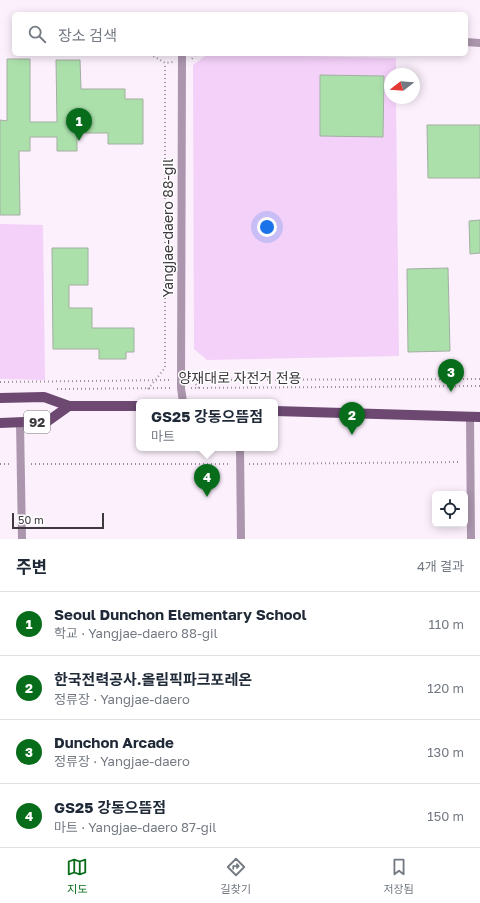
<!DOCTYPE html>
<html lang="ko">
<meta charset="utf-8">
<style>
:root{--surface:#fff;--page:#f2f2f3;--text:#1f2937;--muted:#747a83;--line:#e0e1e3;--accent:#086d1b}
body{margin:0;font-family:"Golos Text","Noto Sans KR",sans-serif;background:var(--page);color:var(--text)}
.controls{position:absolute;right:12px;bottom:12px;display:grid;overflow:hidden;border-radius:6px;box-shadow:0 2px 10px #0003}
.controls button{width:36px;height:36px;display:grid;place-items:center;padding:0;border:0;border-bottom:1px solid var(--line);background:var(--surface);color:var(--text);font:20px sans-serif}
.compass{position:absolute;left:384px;top:68px;width:36px;height:36px;border-radius:50%;background:var(--surface);box-shadow:0 2px 10px #0003;rotate:253deg}
.scale{position:absolute;left:12px;bottom:10px;width:92px;box-sizing:border-box;padding-left:4px;border:2px solid #3e393e;border-top:0;font-size:11px;line-height:14px;white-space:nowrap;color:#3e393e;-webkit-text-stroke:3px #fff;paint-order:stroke}
.you{position:absolute;left:267px;top:227px;width:14px;height:14px;margin:-10px;border:3px solid #fff;border-radius:50%;background:#1a73e8;box-shadow:0 0 0 6px #1a73e833}
.badge{display:grid;place-items:center;width:26px;height:26px;border-radius:50%;background:var(--accent);color:#fff;font-size:13px;font-weight:700}
.pin{position:absolute;translate:-50% -33px;filter:drop-shadow(0 1px 2px #0008)}
.pin::after{content:'';position:absolute;top:21px;width:14px;height:12px;background:inherit;clip-path:polygon(0 0,100% 0,50% 100%)}
.popup{position:absolute;left:136px;top:399px;width:142px;height:52px;box-sizing:border-box;display:grid;place-content:center;border-radius:6px;background:var(--surface);filter:drop-shadow(0 1px 3px #0005);font-size:13px;white-space:nowrap;color:var(--muted)}
.popup b{font-size:15px;color:var(--text)}
.popup::after{content:'';position:absolute;left:50%;top:100%;margin-left:-8px;border:8px solid transparent;border-top-color:var(--surface)}
.list{margin:0;padding:0;list-style:none}
h2{display:flex;justify-content:space-between;align-items:center;height:52px;margin:0;padding:0 16px;font-size:17px}
h2 small{font-size:13px;font-weight:400;color:var(--muted)}
.list li{display:grid;grid-template-columns:26px 1fr auto;gap:12px;align-items:center;box-sizing:border-box;height:64px;padding:0 16px;border-top:1px solid var(--line)}
.list b{display:block;font-size:15px;white-space:nowrap}
.list p{margin:0;font-size:13px;white-space:nowrap;color:var(--muted)}
.list em{font-size:13px;font-style:normal;color:var(--muted)}
.icon{flex:none;width:22px;height:22px;fill:none;stroke:currentColor;stroke-width:2;stroke-linecap:round;stroke-linejoin:round}
.map{position:relative;flex:none;width:480px;height:539px;overflow:hidden}
.search{position:absolute;background:var(--surface);box-shadow:0 2px 10px #0003;left:12px;right:12px;top:12px;height:44px;display:flex;align-items:center;gap:10px;box-sizing:border-box;padding:0 14px;border-radius:6px;color:var(--muted);font-size:15px}
.sheet{height:308px;background:var(--surface)}
nav{display:flex;justify-content:space-around;align-items:center;box-sizing:border-box;height:56px;border-top:1px solid var(--line);background:var(--surface);font-size:11px;color:var(--muted)}
nav a{display:grid;justify-items:center;gap:2px}
nav .on{color:var(--accent)}
.map>svg:first-child{display:block}
.green{fill:#f4d1f9}
.building{fill:#abe0ab;stroke:#a3aea2}
.lines{fill:none;stroke-linecap:round;stroke-linejoin:round}
.path{stroke:#99919a;stroke-width:2;stroke-dasharray:1 3;stroke-linecap:butt}
.minor{stroke:#ab96ad;stroke-width:8}
.tertiary{stroke:#ab96ad;stroke-width:8}
.primary{stroke:#6d4972;stroke-width:10}
.labels{text-anchor:middle;stroke-width:3;stroke-linejoin:round;paint-order:stroke}
.shield{fill:#fff;stroke:#787478;stroke-width:1}
.shield-label{font-size:13px;font-weight:bold;fill:#3e393e}
.street-label{font-size:14px;fill:#3e393e;stroke:#fff}
</style>
<div class="map">
<svg width="480" height="539" viewBox="0 0 480 539">
<rect width="100%" height="100%" fill="#fbf0fc"/>
<path class="green" d="M208 54 396 58V74H390V98H396L399 356 207 360 194 349 193 65Z
M0 224 43 225 45 380 0 379Z"/>
<path class="building" d="M7 59H30V122H57L56 60H80L81 89H125V99H143V144H108V133H77V151H57V137H30V151H19L20 215H0V120L7 121Z
M320 75 384 76 383 137 320 136Z
M427 125H480V178H428Z
M480 220V253L470 254 469 221Z
M52 248H88V285H69V308H92V328H134V352H126V359H99V349H53Z
M448 268 450 351 408 352 407 269Z"/>
<g class="lines">
<path class="path" d="M150 54 165 63 173 62
M192 59 196 54
M191 380 480 379
M193 381 199 388
M0 382 171 380
M191 388 480 386
M57 389 171 388
M148 389 165 368V63
M0 464H11
M31 464H231
M249 464 461 462"/>
<path class="minor" d="M470 417 471 539
M20 423 22 539
M240 448 241 539"/>
<path class="tertiary" d="M466 42 480 43
M182 54 181 388 183 402"/>
<path class="primary" d="M0 398 44 397 69 406H139
M275 411 480 417
M0 423 48 421 69 406"/>
</g>
<g class="labels">
<rect class="shield" x="24" y="411" width="26" height="22" rx="3"/>
<g class="shield-label">
<text x="37" y="427">92</text>
</g>
<g class="street-label">
<text transform="translate(168 228) rotate(-90)" y="5">Yangjae-daero 88-gil</text>
<text x="240" y="383">양재대로 자전거 전용</text>
</g>
</g>
</svg>
<div class="controls">
<button><svg class="icon" aria-label="locate" viewBox="0 0 24 24"><circle cx="12" cy="12" r="6"/><path d="M12 2v4M12 18v4M2 12h4M18 12h4"/></svg></button>
</div>
<svg class="compass" viewBox="-18 -18 36 36"><path d="M0-13l5 13h-10z" fill="#e53935"/><path d="M0 13l5-13h-10z" fill="#747a83"/></svg>
<div class="scale">50 m</div>
<div class="you"></div>
<div class="pin badge" style="left:79px;top:141px">1</div>
<div class="pin badge" style="left:352px;top:435px">2</div>
<div class="pin badge" style="left:451px;top:392px">3</div>
<div class="pin badge" style="left:207px;top:497px">4</div>
<div class="popup"><b>GS25 강동으뜸점</b>마트</div>
<div class="search"><svg class="icon" aria-label="search" viewBox="0 0 24 24"><circle cx="10" cy="10" r="6"/><path d="M15 15l6 6"/></svg>장소 검색</div>
</div>
<section class="sheet">
<h2>주변<small>4개 결과</small></h2>
<ul class="list">
<li><span class="badge">1</span><div><b>Seoul Dunchon Elementary School</b><p>학교 · Yangjae-daero 88-gil</p></div><em>110 m</em></li>
<li><span class="badge">2</span><div><b>한국전력공사.올림픽파크포레온</b><p>정류장 · Yangjae-daero</p></div><em>120 m</em></li>
<li><span class="badge">3</span><div><b>Dunchon Arcade</b><p>정류장 · Yangjae-daero</p></div><em>130 m</em></li>
<li><span class="badge">4</span><div><b>GS25 강동으뜸점</b><p>마트 · Yangjae-daero 87-gil</p></div><em>150 m</em></li>
</ul>
</section>
<nav>
<a class="on"><svg class="icon" aria-label="map" viewBox="0 0 24 24"><path d="M3 6l6-2 6 2 6-2v14l-6 2-6-2-6 2zM9 4v14M15 6v14"/></svg>지도</a>
<a><svg class="icon" aria-label="directions" viewBox="0 0 24 24"><path d="M12 3l9 9-9 9-9-9zM9 14v-3h6M13 9l2 2-2 2"/></svg>길찾기</a>
<a><svg class="icon" aria-label="saved" viewBox="0 0 24 24"><path d="M7 4h10v16l-5-4-5 4z"/></svg>저장됨</a>
</nav>
